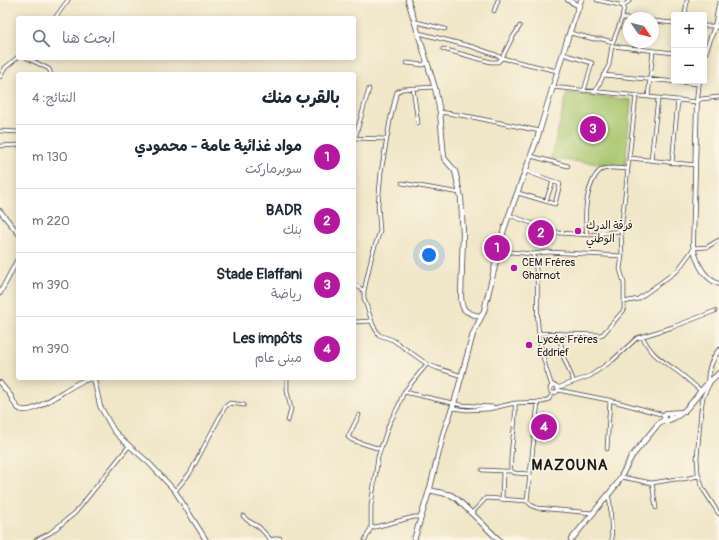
<!DOCTYPE html>
<html lang="ar">
<meta charset="utf-8">
<style>
:root{--surface:#fff;--page:#f6f6f7;--text:#1f2937;--muted:#747a83;--line:#e0e1e3;--accent:#b5179e}
body{margin:0;font-family:Pangolin,"Playpen Sans Arabic",sans-serif;background:var(--page);color:var(--text);direction:rtl}
.controls{position:absolute;right:12px;top:12px;display:grid;overflow:hidden;border-radius:4px;box-shadow:0 2px 10px #0003}
.controls button{width:36px;height:36px;display:grid;place-items:center;padding:0;border:0;border-bottom:1px solid var(--line);background:var(--surface);color:var(--text);font:20px sans-serif}
.compass{position:absolute;left:623px;top:12px;width:36px;height:36px;border-radius:50%;background:var(--surface);box-shadow:0 2px 10px #0003;rotate:125deg}
.you{position:absolute;left:429px;top:255px;width:14px;height:14px;margin:-10px;border:3px solid #fff;border-radius:50%;background:#1a73e8;box-shadow:0 0 0 6px #1a73e833}
.badge{display:grid;place-items:center;width:26px;height:26px;border-radius:50%;background:var(--accent);color:#fff;font-size:13px;font-weight:700}
.pin{position:absolute;translate:-50% -50%;border:2px solid #fff;box-shadow:0 1px 4px #0006}
.list{margin:0;padding:0;list-style:none}
h2{display:flex;justify-content:space-between;align-items:center;height:52px;margin:0;padding:0 16px;font-size:17px}
h2 small{font-size:13px;font-weight:400;color:var(--muted)}
.list li{display:grid;grid-template-columns:26px 1fr auto;gap:12px;align-items:center;box-sizing:border-box;height:64px;padding:0 16px;border-top:1px solid var(--line)}
.list b{display:block;font-size:15px;white-space:nowrap}
.list p{margin:0;font-size:13px;white-space:nowrap;color:var(--muted)}
.list em{font-size:13px;font-style:normal;color:var(--muted)}
.icon{flex:none;width:22px;height:22px;fill:none;stroke:currentColor;stroke-width:2;stroke-linecap:round;stroke-linejoin:round}
.map{position:relative;flex:none;width:719px;height:540px;overflow:hidden;direction:ltr}
.search{position:absolute;background:var(--surface);box-shadow:0 2px 10px #0003;left:16px;top:16px;width:340px;height:44px;display:flex;align-items:center;gap:10px;box-sizing:border-box;padding:0 14px;border-radius:4px;color:var(--muted);font-size:15px}
.panel{position:absolute;background:var(--surface);box-shadow:0 2px 10px #0003;left:16px;top:72px;width:340px;height:308px;border-radius:4px;direction:rtl}
.map>svg:first-child{display:block}
.green{fill:#a8c66e;stroke:#627145}
.lines{fill:none;stroke-linecap:round;stroke-linejoin:round}
.minor-casing{stroke:#3c3a36;stroke-width:4.5}
.tertiary-casing{stroke:#3c3a36;stroke-width:5.5}
.secondary-casing{stroke:#3c3a36;stroke-width:6}
.minor{stroke:#fff;stroke-width:3}
.tertiary{stroke:#fff;stroke-width:4}
.secondary{stroke:#fff;stroke-width:4.5}
.poi-dot{fill:#b5179e;stroke:#fcf5e5;stroke-width:1.5}
.labels{text-anchor:middle;stroke-width:3;stroke-linejoin:round;paint-order:stroke}
.poi-label{font-size:11px;fill:#1c1c1c;stroke:#fcf5e5;text-anchor:start}
.district-label{font-size:15px;font-weight:bold;letter-spacing:1px;fill:#1c1c1c;stroke:#fcf5e5}
</style>
<div class="map">
<svg width="719" height="540" viewBox="0 0 719 540">
<rect width="100%" height="100%" fill="#fcf5e5"/>
<filter id="ink" filterUnits="userSpaceOnUse"><feTurbulence type="fractalNoise" baseFrequency=".025" numOctaves="2"/><feDisplacementMap in="SourceGraphic" scale="8" xChannelSelector="R" yChannelSelector="G"/><feConvolveMatrix kernelMatrix="1 2 1 2 8 2 1 2 1" color-interpolation-filters="sRGB"/></filter>
<filter id="wash" filterUnits="userSpaceOnUse"><feTurbulence type="fractalNoise" baseFrequency=".012" numOctaves="4" result="noise"/><feDisplacementMap in="SourceGraphic" scale="16" xChannelSelector="R" yChannelSelector="G"/><feGaussianBlur stdDeviation="0.9" result="paint"/><feColorMatrix in="noise" values="0 0 0 0 0 0 0 0 0 0 0 0 0 0 0 0 0 1.4 0 .05"/><feComposite in="paint" operator="in"/></filter>
<g filter="url(#wash)">
<rect width="100%" height="100%" fill="#f0e6c8"/>
<path class="green" d="M567 93 631 100 625 166 551 159Z"/>
</g>
<g filter="url(#ink)">
<g class="lines">
<g class="minor-casing">
<path id="minor" d="M597 0 624 6 630 0
M624 6 622 18 629 19
M494 11 498 0
M685 15 687 0
M55 18 68 0
M653 21 674 23
M416 22 445 29
M704 26H715L719 28
M419 33 473 47 496 55 502 58 557 71
M570 33 594 39H602L613 42 622 18
M612 46 674 53
M443 49 491 62H498L502 58 511 40 520 26
M639 50 640 42
M563 54 592 63 584 91
M27 58 49 69 51 74
M407 63 423 65 427 62
M603 75 699 84
M0 77 5 68 18 57
M552 87 697 102 701 99 719 97
M413 88 418 123
M595 92 609 65 612 45
M648 97 653 51
M440 112 472 117 540 131
M0 131 18 132
M354 138 386 139
M355 138 369 89
M0 146 18 145
M531 156 568 166
M630 158 695 165
M651 160 658 98
M672 163 678 100
M402 183 460 193
M518 193 555 204 560 184 526 171
M546 201 553 181
M509 215 559 233 590 235 621 231
M587 234C584 215 585 198 593 180 595 177 597 172 601 170 608 166 621 169 628 169
M499 251 533 254 548 252 622 256 621 231 636 96
M533 254C540 278 536 301 538 325 539 345 545 367 552 386
M622 256 620 269 624 283V302
M354 284 364 291
M354 322 371 321
M539 333 600 335 603 334 624 310V302L638 299 678 270 694 248 707 247 719 240
M559 333 563 356 574 382
M642 336C652 356 660 359 677 371 685 377 693 384 701 391
M427 364 393 340 379 335 373 325 364 298V291L372 255 380 231 378 205 381 172 390 121 396 95 397 92 402 89 435 87
M287 378V391L291 409 288 421
M710 383 703 397 701 410 697 458 698 473 703 489 719 514
M550 389a4 4 0 1 1 8 0a4 4 0 1 1-8 0Z
M557 388 590 376 613 360 637 338 673 327 715 311
M558 390 613 401 664 415
M404 392 461 405 493 407
M538 402 527 501 531 505 537 508 593 513
M515 403C517 426 509 448 511 471L515 473 530 474
M452 408 467 410 489 409 515 403 543 402 549 399 553 393
M359 415 348 437 352 440 380 449
M607 449 610 400
M482 470 503 471
M621 477 652 483 676 479H683L699 476
M652 483 656 508
M175 491 190 473 225 407 230 403 244 405
M608 495 610 503 612 540
M502 499 503 471H511
M472 513 486 498 527 501
M243 516 247 520 259 527 270 539
M421 517H414L371 528V506L378 457 389 424 398 407 404 392 427 364 437 368 462 376
M36 540 50 533 75 513 129 446
M270 540 280 538V540
M365 540 371 528"/>
</g>
<g class="tertiary-casing">
<path id="tertiary" d="M568 0 579 6
M704 56 715 26 719 4
M699 81 697 100 693 245C696 261 703 278 719 284
M0 211 18 233
M0 293 18 259
M708 382C708 370 711 360 719 350
M0 383C3 387 7 391 10 395 13 399 14 405 18 408 33 421 77 375 94 379L100 406 114 431 124 441 149 463 175 491 206 540"/>
</g>
<g class="secondary-casing">
<path id="secondary" d="M408 0 435 88 440 112 444 158 455 171 461 198 463 234 461 297C462 313 467 312 481 317
M668 413 684 412
M669 420C685 414 691 403 701 391 706 384 713 379 719 373
M429 490 451 495 457 499 499 540
M414 540 430 488 444 431 455 400 473 334 484 311 504 229 537 139 568 37 581 0
M571 540 617 484 632 456 659 423 664 420 667 421 670 419 671 417 669 414 666 413 664 415V420"/>
</g>
<use href="#minor" class="minor"/>
<use href="#tertiary" class="tertiary"/>
<use href="#secondary" class="secondary"/>
</g>
</g>
<g class="poi-dot">
<circle cx="578" cy="231" r="4"/>
<circle cx="514" cy="268" r="4"/>
<circle cx="529" cy="345" r="4"/>
</g>
<g class="labels">
<g class="poi-label">
<text x="586" y="229">فرقة الدرك<tspan x="586" dy="13">الوطني</tspan></text>
<text x="522" y="266">CEM Fréres<tspan x="522" dy="13">Gharnot</tspan></text>
<text x="537" y="343">Lycée Fréres<tspan x="537" dy="13">Eddrief</tspan></text>
</g>
<g class="district-label">
<text x="570" y="470">MAZOUNA</text>
</g>
</g>
</svg>
<div class="controls">
<button>+</button>
<button>−</button>
</div>
<svg class="compass" viewBox="-18 -18 36 36"><path d="M0-13l5 13h-10z" fill="#e53935"/><path d="M0 13l5-13h-10z" fill="#747a83"/></svg>
<div class="you"></div>
<div class="pin badge" style="left:497px;top:248px">1</div>
<div class="pin badge" style="left:541px;top:233px">2</div>
<div class="pin badge" style="left:593px;top:129px">3</div>
<div class="pin badge" style="left:544px;top:427px">4</div>
<div class="search"><svg class="icon" aria-label="search" viewBox="0 0 24 24"><circle cx="10" cy="10" r="6"/><path d="M15 15l6 6"/></svg>ابحث هنا</div>
<section class="panel">
<h2>بالقرب منك<small>النتائج: 4</small></h2>
<ul class="list">
<li><span class="badge">1</span><div><b>مواد غذائية عامة - محمودي</b><p>سوبرماركت</p></div><em>130 m</em></li>
<li><span class="badge">2</span><div><b>BADR</b><p>بنك</p></div><em>220 m</em></li>
<li><span class="badge">3</span><div><b>Stade Elaffani</b><p>رياضة</p></div><em>390 m</em></li>
<li><span class="badge">4</span><div><b>Les impôts</b><p>مبنى عام</p></div><em>390 m</em></li>
</ul>
</section>
</div>
